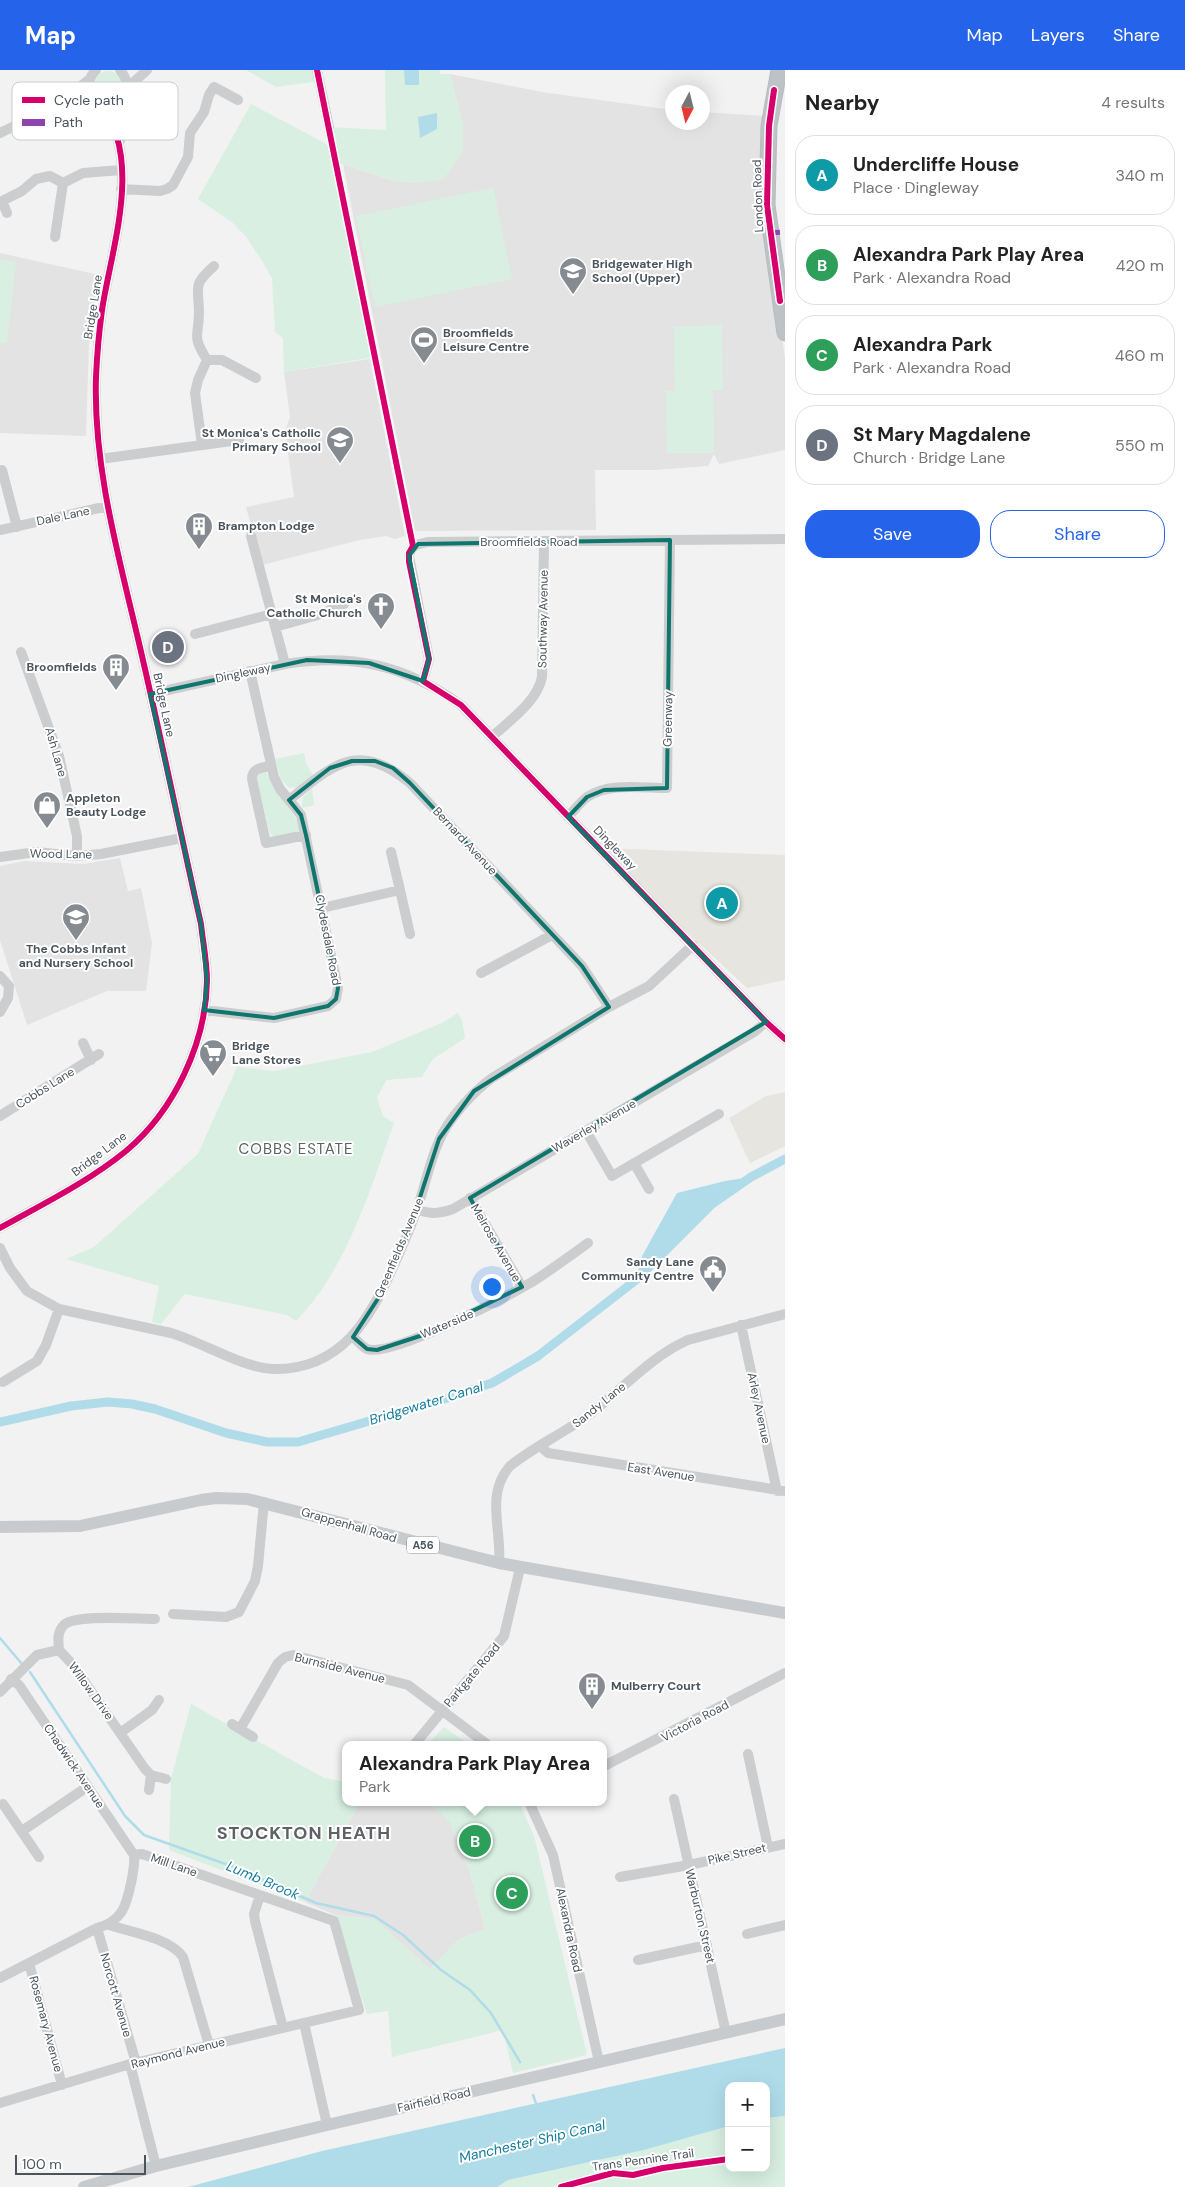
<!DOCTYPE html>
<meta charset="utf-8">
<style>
:root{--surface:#fff;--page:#f2f2f2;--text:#222;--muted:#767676;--line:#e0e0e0;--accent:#2563eb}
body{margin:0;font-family:"DM Sans",sans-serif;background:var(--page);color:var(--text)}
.controls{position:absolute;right:15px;bottom:15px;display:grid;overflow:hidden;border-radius:10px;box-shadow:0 5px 20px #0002}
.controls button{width:45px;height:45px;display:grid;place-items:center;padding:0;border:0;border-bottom:1px solid var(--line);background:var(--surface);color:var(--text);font:25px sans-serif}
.compass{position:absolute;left:665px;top:15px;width:45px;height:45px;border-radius:50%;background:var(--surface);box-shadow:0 5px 20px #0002;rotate:187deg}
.scale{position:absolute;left:15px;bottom:12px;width:131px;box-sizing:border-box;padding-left:5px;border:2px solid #4a545d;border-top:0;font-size:14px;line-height:18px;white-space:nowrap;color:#4a545d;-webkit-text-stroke:4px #fff;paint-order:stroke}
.you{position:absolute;left:491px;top:1216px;width:18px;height:18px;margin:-12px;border:4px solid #fff;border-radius:50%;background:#1a73e8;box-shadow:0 0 0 8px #1a73e833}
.badge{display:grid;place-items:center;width:32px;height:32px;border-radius:50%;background:var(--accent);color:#fff;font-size:16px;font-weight:700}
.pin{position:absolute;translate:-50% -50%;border:2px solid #fff;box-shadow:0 1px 5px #0006}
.popup{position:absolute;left:342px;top:1671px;width:265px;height:65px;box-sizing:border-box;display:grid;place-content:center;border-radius:10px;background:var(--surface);filter:drop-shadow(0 1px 4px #0005);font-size:16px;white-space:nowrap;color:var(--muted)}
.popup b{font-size:19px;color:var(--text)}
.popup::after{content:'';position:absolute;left:50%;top:100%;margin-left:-10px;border:10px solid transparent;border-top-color:var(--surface)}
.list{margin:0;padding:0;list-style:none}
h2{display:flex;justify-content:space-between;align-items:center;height:65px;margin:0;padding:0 20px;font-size:21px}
h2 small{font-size:16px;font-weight:400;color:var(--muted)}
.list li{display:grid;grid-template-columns:32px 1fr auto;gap:15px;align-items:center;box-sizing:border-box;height:80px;margin:0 10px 10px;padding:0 10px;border:1px solid var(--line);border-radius:20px}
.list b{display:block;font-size:19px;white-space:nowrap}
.list p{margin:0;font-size:16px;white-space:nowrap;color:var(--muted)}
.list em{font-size:16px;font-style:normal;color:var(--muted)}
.actions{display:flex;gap:10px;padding:15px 20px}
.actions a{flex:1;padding:11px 0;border:1px solid var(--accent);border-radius:20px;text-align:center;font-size:18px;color:var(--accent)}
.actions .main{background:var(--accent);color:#fff}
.map{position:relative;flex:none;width:785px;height:2117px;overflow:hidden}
header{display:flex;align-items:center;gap:30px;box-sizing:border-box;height:70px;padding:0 25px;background:var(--accent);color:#fff}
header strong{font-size:24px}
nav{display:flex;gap:28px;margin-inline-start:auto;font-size:18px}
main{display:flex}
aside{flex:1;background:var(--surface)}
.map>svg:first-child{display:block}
.commercial{fill:#e6e5e0}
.education{fill:#e4e3e3}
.green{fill:#d8efe2}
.water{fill:#b0dcea}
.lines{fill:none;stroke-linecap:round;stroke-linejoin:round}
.stream{stroke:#b0dcea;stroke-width:2.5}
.canal{stroke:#b0dcea;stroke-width:9}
.highway-casing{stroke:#b7bcc0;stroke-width:17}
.minor{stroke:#cccdcf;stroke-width:10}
.major{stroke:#c8cbce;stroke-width:12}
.highway{stroke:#bdc2c6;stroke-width:15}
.quiet{stroke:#8e44ad;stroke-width:5;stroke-dasharray:10 5;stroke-linecap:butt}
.cycleway-casing{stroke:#fff;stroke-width:9}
.cycleway{stroke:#d6006c;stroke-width:6}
.marked{fill:none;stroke:#0f766e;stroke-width:4;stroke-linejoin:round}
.labels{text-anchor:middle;stroke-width:4;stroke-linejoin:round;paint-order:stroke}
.shield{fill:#fff;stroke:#80878e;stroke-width:1}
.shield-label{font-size:11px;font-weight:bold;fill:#4a545d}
.street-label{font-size:12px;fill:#4a545d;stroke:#fff}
.poi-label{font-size:12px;font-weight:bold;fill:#4a545d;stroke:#fff;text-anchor:start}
.water-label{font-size:14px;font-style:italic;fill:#167d9d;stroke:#fff}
.quarter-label{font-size:15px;letter-spacing:1px;fill:#5e6165;stroke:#fff}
.district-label{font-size:18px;font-weight:bold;letter-spacing:1px;fill:#5e6165;stroke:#fff}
.key{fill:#fff;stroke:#c9ccce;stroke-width:1}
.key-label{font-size:14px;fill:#4a545d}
</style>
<header>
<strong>Map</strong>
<nav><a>Map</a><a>Layers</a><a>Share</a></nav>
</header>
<main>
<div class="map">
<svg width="785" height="2117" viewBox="0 0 785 2117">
<rect width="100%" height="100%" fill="#f2f2f2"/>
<path class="commercial" d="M604 778 785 785V910L747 918 643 821Z
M785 1022V1076L750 1093 729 1048 766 1026Z"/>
<path class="education" d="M450 4 542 22 672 40V52H702L703 42 764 46 761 108 785 289V380L719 394 714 384 708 396 654 400H595L596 460 415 461 343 94 388 109 414 113 444 109 463 56Z
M0 183 99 205 89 274 86 366 0 363Z
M370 289 405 466 395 469 386 466 360 470 262 495 246 437 294 427 285 361 290 347 284 302Z
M120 788 128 821 141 818 152 873 146 921H107L27 955 0 870V796L25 791 83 794Z
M360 1732H429L450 1752 470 1802 485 1859 458 1870 430 1899 374 1849 335 1845 305 1832Z"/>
<path class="green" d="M246 0H317L319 11 276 17Z
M385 0H440V4H450L463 56V81L444 109 414 113 388 109 343 94 336 95 374 287 284 302 283 268 275 262 272 209 263 192 247 168 233 153 198 129 251 34 332 77 329 57 386 60Z
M95 14a13 13 0 1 1 26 0a13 13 0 1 1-26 0Z
M493 118 512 209 375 237 356 146Z
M0 190 16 192 7 273H0Z
M722 255 723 320H713L714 383H667L666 321H675L674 257Z
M304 683 306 694 313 705 297 718 288 717 281 709 275 689Z
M266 701 274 718 297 750 300 760 299 762 275 767 270 764 257 710 259 704Z
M312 719 314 735 302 738 303 727Z
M458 943 462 950 465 968 433 989 422 1007 386 1010 377 1028 383 1046 394 1053C369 1122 348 1197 296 1251L287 1245 185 1224 161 1254 152 1252 159 1216 66 1189 94 1177 198 1084 237 997 274 1001 372 982 442 953Z
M191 1634 324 1708 346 1712V1732H360L305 1832 169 1780 171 1709Z
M444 1657 470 1675H427Z
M429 1732H519L534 1766 587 1985 513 2003 503 1960 392 1987 388 1941 367 1944 335 1845 374 1849 430 1899 458 1870 485 1859 470 1802 450 1752Z
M785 2046V2117H497L508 2110 644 2080 729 2056V2098H766V2048Z"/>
<path class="water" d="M404 0H419V15H405Z
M437 43V59L420 68 418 47Z
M751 1107 712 1134 636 1210 642 1186 677 1123 725 1111Z
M785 1978V2046L766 2048V2016H729V2056L644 2080 508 2110 497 2117H188L322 2081Z"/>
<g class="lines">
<path class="stream" d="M0 1568 22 1594
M30 1602 125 1746 144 1765 231 1796 316 1833 374 1846 403 1865 441 1900 470 1920 491 1943 520 1992
M533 2025 537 2036"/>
<path class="canal" d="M0 1352 71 1336 108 1332 132 1334 155 1339 226 1363 267 1372H298L444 1329 492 1313 538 1286 636 1210 712 1134 751 1107 785 1089"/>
<g class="highway-casing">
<path id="highway" d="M779 0 769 56 767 135 785 263"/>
</g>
<path class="minor" d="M96 0C91 5 88 10 90 17 96 48 143 27 120 0
M317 0 329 57
M125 20 147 0
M56 36 98 30
M0 63 55 36 90 9
M120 71 125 22
M121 119 160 121 167 119 173 115 188 87 190 63 204 42 209 25 214 17 238 30
M2 131 7 143
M0 132 22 121 36 109 50 106 63 113
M55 167 63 113 83 103 121 100
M207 290H222L256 308
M202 375 195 323 198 310 207 290C191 264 199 268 199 241 198 215 193 215 214 196
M100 389 239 370
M2 400 17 457
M0 460 108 436
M251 466 285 594
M275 557 318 545 344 534
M195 564 272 544
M21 582 59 686 77 766V786
M423 611 429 589 409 486C411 475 417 474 428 472L785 469
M150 624 285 594C352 583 405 595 461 635L766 952 785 969
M492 667C510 650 537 632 542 607L544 472
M270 696C261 698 252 698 252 709L266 773 306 765
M289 730C333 695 358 670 410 713L582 896 609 937
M568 747C574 741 580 732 587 727 609 712 642 718 667 718L670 470
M391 782 400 820
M0 787 36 782 77 786 101 784 182 768
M322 838 400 820 410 864
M481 903 552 865
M0 906 9 916 8 928 0 942
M204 940 274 948 328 936 336 929 338 918 301 745 280 719 274 707 250 601
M83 973 91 990
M0 1046 99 984
M586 1061 612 1106 719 1044
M634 1093 649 1119
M470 1128 522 1217
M417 1140C431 1144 439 1144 453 1139L754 962 766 952
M0 1158C43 1134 88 1112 126 1081 174 1041 206 973 207 911 207 892 203 873 201 854 180 761 161 667 139 573 119 487 93 397 96 307 97 285 99 262 102 240 112 175 144 89 99 31
M0 1178 10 1198 27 1221 59 1239 171 1263C202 1272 242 1298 274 1299 341 1300 370 1249 394 1195 402 1177 410 1159 417 1139 425 1117 429 1093 439 1071 448 1049 473 1022 492 1008L609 937 649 916 693 875
M741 1255 777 1421
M353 1267C357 1270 362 1277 367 1279 390 1288 508 1226 532 1212 551 1200 570 1186 588 1173
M3 1312 37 1291 46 1275 59 1239
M540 1376 548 1383 785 1421
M499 1493C502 1460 485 1424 510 1396 535 1376 564 1363 590 1344 623 1319 650 1287 688 1270L785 1244
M173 1544 226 1547 239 1542 255 1511 258 1496 264 1432
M59 1580 73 1595 145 1699 151 1705
M59 1580C58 1570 57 1561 65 1554 78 1544 137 1549 155 1549
M11 1609 19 1615 134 1785
M0 1622 37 1585 59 1580
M232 1654 253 1667
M240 1659 278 1593 285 1587 293 1585 408 1615 488 1675
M120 1663 152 1640 159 1630
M414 1675 504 1566 520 1498
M748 1684 768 1777
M604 1696 785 1603
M149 1720 151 1705 166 1709
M674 1729 726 1963
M529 1732 553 1785 599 1992
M3 1734 39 1787
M22 1761 87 1717
M620 1807 689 1795 785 1774
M260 1825 254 1844 255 1851 283 1958
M109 1855C131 1862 170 1868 183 1887L209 1975
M97 1858 136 1993
M747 1864 785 1855
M638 1890 707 1875
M29 1893 62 2015
M0 1908 97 1858C122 1851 126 1837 131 1813 133 1804 135 1795 134 1785L142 1784 334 1851 359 1940 130 1994 0 2033
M304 1953 327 2055
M130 1994 156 2096"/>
<path class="major" d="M0 1457 80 1456 201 1430 216 1428 247 1429 499 1493 785 1543
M84 2117 156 2096 327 2055 785 1949"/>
<use href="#highway" class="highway"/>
<path class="quiet" d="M770 163 785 162"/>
<g class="cycleway-casing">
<path id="cycleway" d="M317 0 413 476 409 483V492L429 589 423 611 461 635 766 952 785 969
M774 20 769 56 767 135 780 231
M0 1158C43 1134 88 1112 126 1081 174 1041 206 973 207 911 207 892 203 873 201 854 180 761 161 667 139 573 119 487 93 397 96 307 97 285 99 262 102 240 112 175 144 89 99 31
M561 2117 613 2103 633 2105 663 2098 729 2089"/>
</g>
<use href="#cycleway" class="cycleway"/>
</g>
<path class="marked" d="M670 470 667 718 604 720 587 727 568 747 766 952 470 1128 522 1217 423 1265 377 1280 367 1279 353 1267 381 1224 408 1164 439 1069 474 1021 609 937 582 896 410 713 393 698 375 691H352L330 698 289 730 301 745 306 765 338 918 336 929 328 936 274 948 204 940 207 911 201 854 150 624 307 590 369 593 423 611 429 589 409 486 418 474Z"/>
<defs>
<g id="school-pin" transform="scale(1.4375)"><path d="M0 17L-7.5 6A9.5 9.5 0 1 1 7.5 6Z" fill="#858b91" stroke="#fff"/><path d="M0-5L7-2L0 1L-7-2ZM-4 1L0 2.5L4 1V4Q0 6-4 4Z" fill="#fff"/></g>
<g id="stadium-pin" transform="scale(1.4375)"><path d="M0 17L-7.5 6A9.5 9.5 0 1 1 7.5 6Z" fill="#858b91" stroke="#fff"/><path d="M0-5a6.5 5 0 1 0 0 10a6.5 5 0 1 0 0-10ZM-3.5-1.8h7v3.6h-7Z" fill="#fff"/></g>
<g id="building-pin" transform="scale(1.4375)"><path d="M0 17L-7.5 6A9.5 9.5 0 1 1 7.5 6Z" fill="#858b91" stroke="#fff"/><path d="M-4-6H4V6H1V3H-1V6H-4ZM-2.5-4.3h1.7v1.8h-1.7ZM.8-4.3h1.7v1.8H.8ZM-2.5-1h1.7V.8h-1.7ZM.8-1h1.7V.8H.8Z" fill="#fff"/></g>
<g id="church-pin" transform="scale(1.4375)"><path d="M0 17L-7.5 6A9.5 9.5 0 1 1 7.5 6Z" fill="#858b91" stroke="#fff"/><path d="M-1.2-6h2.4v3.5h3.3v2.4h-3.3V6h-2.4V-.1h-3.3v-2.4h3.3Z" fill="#fff"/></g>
<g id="shop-pin" transform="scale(1.4375)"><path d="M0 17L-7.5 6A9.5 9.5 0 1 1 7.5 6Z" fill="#858b91" stroke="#fff"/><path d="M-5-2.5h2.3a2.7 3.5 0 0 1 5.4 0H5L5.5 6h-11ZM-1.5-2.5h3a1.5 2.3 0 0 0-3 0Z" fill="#fff"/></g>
<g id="supermarket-pin" transform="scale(1.4375)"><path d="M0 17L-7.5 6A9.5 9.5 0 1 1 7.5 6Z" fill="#858b91" stroke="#fff"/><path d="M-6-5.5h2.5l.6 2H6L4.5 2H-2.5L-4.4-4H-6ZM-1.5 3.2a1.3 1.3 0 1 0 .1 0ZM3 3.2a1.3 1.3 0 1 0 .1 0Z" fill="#fff"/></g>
<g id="civic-pin" transform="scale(1.4375)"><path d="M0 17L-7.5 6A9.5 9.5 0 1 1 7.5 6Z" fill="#858b91" stroke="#fff"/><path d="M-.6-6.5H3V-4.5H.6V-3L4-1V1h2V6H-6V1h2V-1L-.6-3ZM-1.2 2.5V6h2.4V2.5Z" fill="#fff"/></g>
</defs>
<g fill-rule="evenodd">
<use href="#school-pin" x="573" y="201"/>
<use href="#stadium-pin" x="424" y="270"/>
<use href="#school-pin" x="340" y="370"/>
<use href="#building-pin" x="199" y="456"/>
<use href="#church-pin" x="381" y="536"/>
<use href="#building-pin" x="116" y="597"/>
<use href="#shop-pin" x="47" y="735"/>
<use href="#school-pin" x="76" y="847"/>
<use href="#supermarket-pin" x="213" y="983"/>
<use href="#civic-pin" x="713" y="1199"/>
<use href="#building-pin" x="592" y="1616"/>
</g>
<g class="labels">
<rect class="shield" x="407" y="1466.5" width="32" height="17" rx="4"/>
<g class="shield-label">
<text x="423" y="1479">A56</text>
</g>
<g class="street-label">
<text transform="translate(758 126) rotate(-92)" y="4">London Road</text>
<text transform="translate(93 237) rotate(-81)" y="4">Bridge Lane</text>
<text transform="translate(63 446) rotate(-12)" y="4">Dale Lane</text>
<text x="529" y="476">Broomfields Road</text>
<text transform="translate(543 549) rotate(-89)" y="4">Southway Avenue</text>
<text transform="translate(243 603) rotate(-12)" y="4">Dingleway</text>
<text transform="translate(164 635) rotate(78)" y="4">Bridge Lane</text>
<text transform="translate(668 649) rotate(-89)" y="4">Greenway</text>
<text transform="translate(56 682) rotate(74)" y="4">Ash Lane</text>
<text transform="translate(465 771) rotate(47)" y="4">Bernard Avenue</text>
<text transform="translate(615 778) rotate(46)" y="4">Dingleway</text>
<text transform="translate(61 784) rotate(1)" y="4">Wood Lane</text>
<text transform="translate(328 870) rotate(79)" y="4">Clydesdale Road</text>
<text transform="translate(45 1018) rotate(-32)" y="4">Cobbs Lane</text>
<text transform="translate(594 1056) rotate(-30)" y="4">Waverley Avenue</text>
<text transform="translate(99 1084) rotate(-37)" y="4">Bridge Lane</text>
<text transform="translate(496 1173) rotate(60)" y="4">Melrose Avenue</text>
<text transform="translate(399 1178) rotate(-67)" y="4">Greenfields Avenue</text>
<text transform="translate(447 1254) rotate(-23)" y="4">Waterside</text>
<text transform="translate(599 1335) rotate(-39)" y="4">Sandy Lane</text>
<text transform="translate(759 1338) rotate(78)" y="4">Arley Avenue</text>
<text transform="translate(661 1402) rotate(9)" y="4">East Avenue</text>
<text transform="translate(349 1455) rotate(16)" y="4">Grappenhall Road</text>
<text transform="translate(340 1598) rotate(14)" y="4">Burnside Avenue</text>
<text transform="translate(472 1605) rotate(-50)" y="4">Parkgate Road</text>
<text transform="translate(91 1621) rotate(54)" y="4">Willow Drive</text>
<text transform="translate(695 1651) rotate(-28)" y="4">Victoria Road</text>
<text transform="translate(74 1696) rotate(56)" y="4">Chadwick Avenue</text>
<text transform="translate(737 1784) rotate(-13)" y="4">Pike Street</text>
<text transform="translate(174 1795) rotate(19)" y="4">Mill Lane</text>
<text transform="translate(700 1846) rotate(77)" y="4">Warburton Street</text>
<text transform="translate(569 1860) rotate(78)" y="4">Alexandra Road</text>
<text transform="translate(116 1925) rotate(74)" y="4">Norcott Avenue</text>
<text transform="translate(46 1954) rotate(75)" y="4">Rosemary Avenue</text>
<text transform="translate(178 1983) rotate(-14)" y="4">Raymond Avenue</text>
<text transform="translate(434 2030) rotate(-13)" y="4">Fairfield Road</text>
<text transform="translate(643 2090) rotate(-8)" y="4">Trans Pennine Trail</text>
</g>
<g class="poi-label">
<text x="592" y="198">Bridgewater High<tspan x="592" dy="14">School (Upper)</tspan></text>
<text x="443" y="267">Broomfields<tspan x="443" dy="14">Leisure Centre</tspan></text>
<text x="321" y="367" text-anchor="end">St Monica's Catholic<tspan x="321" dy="14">Primary School</tspan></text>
<text x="218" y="460">Brampton Lodge</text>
<text x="362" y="533" text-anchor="end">St Monica's<tspan x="362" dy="14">Catholic Church</tspan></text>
<text x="97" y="601" text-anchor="end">Broomfields</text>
<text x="66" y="732">Appleton<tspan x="66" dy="14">Beauty Lodge</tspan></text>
<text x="76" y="883" text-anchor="middle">The Cobbs Infant<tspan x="76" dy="14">and Nursery School</tspan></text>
<text x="232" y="980">Bridge<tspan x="232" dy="14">Lane Stores</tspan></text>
<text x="694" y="1196" text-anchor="end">Sandy Lane<tspan x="694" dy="14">Community Centre</tspan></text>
<text x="611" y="1620">Mulberry Court</text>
</g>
<g class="water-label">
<text transform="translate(426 1333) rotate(-17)" y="5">Bridgewater Canal</text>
<text transform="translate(263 1810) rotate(23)" y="5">Lumb Brook</text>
<text transform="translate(532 2071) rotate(-13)" y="5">Manchester Ship Canal</text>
</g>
<g class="quarter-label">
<text x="296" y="1084">COBBS ESTATE</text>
</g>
<g class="district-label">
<text x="304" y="1769">STOCKTON HEATH</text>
</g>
</g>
<rect x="12" y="12" width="166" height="58" rx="8" class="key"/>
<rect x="22" y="27" width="23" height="6" fill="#d6006c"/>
<rect x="22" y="49" width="23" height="7" fill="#8e44ad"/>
<g class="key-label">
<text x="54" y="35">Cycle path</text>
<text x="54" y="57">Path</text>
</g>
</svg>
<div class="controls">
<button>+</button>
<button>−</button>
</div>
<svg class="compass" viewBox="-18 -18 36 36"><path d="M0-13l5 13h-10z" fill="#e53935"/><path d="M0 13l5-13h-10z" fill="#767676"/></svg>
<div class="scale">100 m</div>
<div class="you"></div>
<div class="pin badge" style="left:722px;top:833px;background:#0f9aa8">A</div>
<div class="pin badge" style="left:475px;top:1771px;background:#2e9e5b">B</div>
<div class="popup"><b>Alexandra Park Play Area</b>Park</div>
<div class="pin badge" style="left:512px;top:1823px;background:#2e9e5b">C</div>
<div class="pin badge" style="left:168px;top:577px;background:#6b7280">D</div>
</div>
<aside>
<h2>Nearby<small>4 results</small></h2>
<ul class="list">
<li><span class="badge" style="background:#0f9aa8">A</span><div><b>Undercliffe House</b><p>Place · Dingleway</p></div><em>340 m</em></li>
<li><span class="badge" style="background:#2e9e5b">B</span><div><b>Alexandra Park Play Area</b><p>Park · Alexandra Road</p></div><em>420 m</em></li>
<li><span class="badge" style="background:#2e9e5b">C</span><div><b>Alexandra Park</b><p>Park · Alexandra Road</p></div><em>460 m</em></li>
<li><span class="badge" style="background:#6b7280">D</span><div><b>St Mary Magdalene</b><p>Church · Bridge Lane</p></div><em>550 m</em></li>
</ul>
<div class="actions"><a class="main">Save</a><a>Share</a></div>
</aside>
</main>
